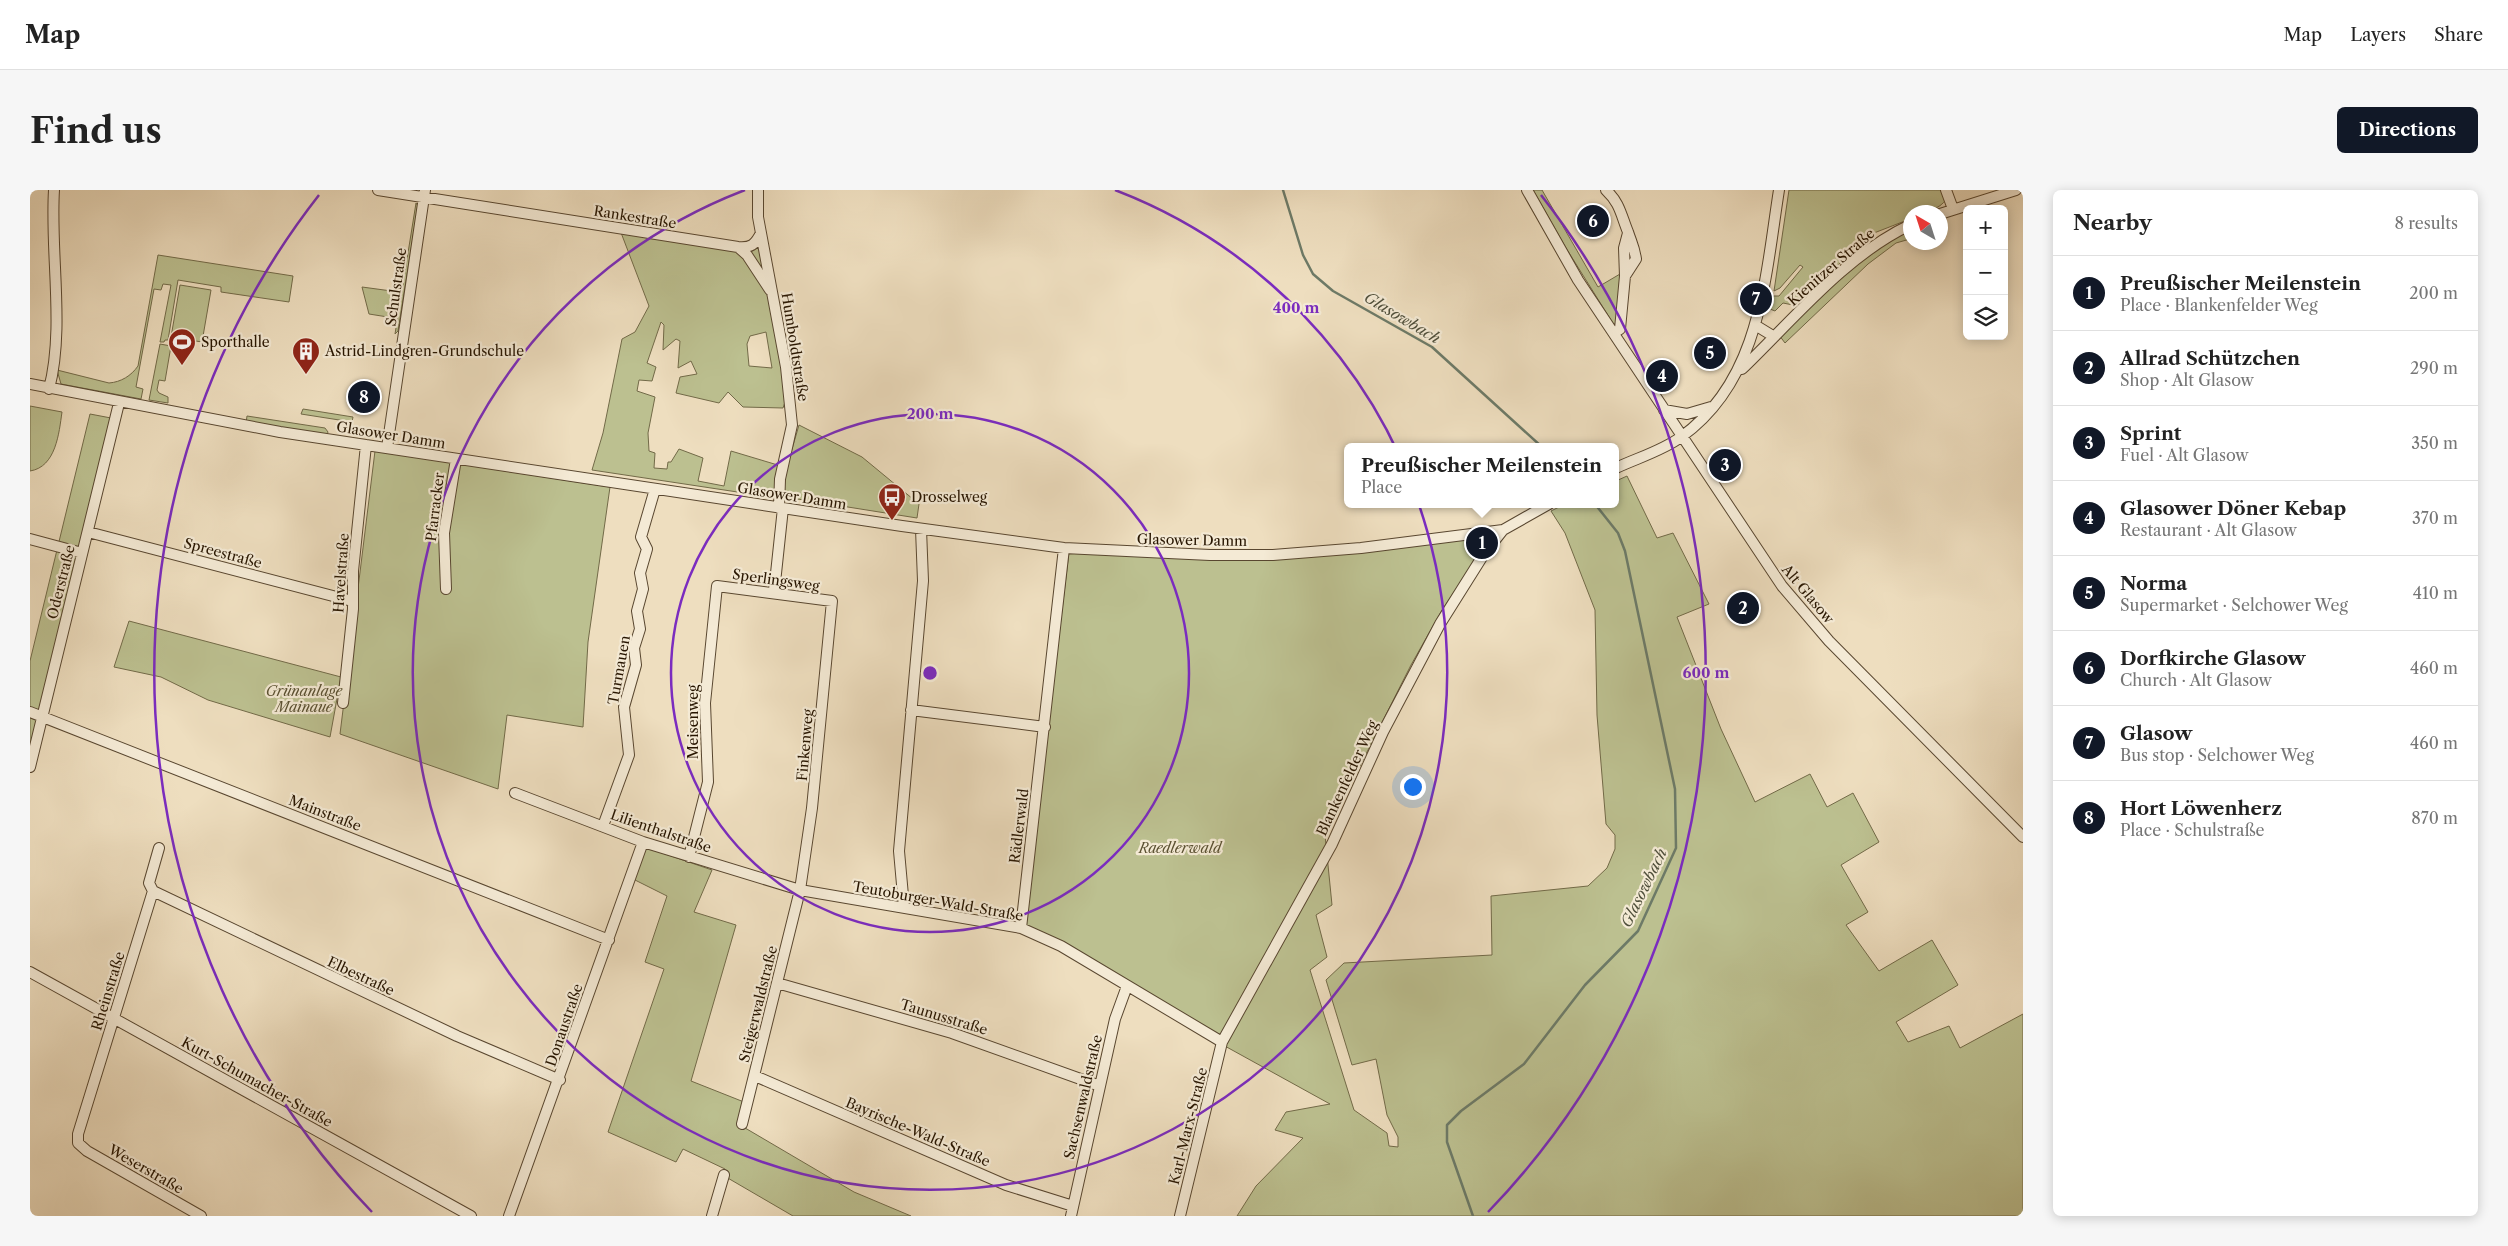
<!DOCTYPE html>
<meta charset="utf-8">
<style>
:root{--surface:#fff;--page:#f6f6f6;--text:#222;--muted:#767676;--line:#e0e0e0;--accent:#111827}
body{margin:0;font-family:"Libre Caslon Text",serif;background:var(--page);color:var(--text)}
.controls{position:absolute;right:15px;top:15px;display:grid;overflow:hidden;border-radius:8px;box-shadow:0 2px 12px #0003}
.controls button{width:45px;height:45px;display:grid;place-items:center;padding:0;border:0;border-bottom:1px solid var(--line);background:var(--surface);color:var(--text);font:25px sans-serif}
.compass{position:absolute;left:1873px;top:15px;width:45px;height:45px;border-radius:50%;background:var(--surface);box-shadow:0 2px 12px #0003;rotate:321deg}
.you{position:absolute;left:1382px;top:596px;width:18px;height:18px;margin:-12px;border:4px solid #fff;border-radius:50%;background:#1a73e8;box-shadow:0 0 0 8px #1a73e833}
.badge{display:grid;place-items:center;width:32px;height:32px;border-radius:50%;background:var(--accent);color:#fff;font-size:16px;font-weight:700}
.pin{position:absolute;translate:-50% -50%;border:2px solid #fff;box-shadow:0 1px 5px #0006}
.popup{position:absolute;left:1314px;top:253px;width:275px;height:65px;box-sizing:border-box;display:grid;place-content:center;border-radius:8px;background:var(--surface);filter:drop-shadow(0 1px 4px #0005);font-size:16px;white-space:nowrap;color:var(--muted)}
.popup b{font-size:19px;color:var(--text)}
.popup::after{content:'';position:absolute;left:50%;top:100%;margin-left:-10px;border:10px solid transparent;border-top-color:var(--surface)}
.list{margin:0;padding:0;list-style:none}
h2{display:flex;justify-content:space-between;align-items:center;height:65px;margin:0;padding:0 20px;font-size:21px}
h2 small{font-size:16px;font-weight:400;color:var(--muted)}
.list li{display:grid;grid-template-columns:32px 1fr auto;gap:15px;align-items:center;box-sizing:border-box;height:75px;padding:0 20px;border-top:1px solid var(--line)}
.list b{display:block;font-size:19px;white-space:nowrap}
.list p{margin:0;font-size:16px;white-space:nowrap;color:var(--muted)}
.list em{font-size:16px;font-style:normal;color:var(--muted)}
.icon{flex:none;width:28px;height:28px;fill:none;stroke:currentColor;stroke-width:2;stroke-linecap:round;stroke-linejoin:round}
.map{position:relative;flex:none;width:1993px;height:1026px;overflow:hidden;border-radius:8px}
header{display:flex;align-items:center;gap:30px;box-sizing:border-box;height:70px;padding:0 25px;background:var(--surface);border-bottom:1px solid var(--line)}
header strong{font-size:24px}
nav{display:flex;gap:28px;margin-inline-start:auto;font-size:18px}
.intro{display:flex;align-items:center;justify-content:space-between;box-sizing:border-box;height:120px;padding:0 30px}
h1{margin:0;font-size:35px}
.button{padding:12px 22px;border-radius:8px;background:var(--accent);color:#fff;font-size:18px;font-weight:700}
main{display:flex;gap:30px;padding:0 30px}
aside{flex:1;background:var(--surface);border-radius:8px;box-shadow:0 2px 12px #0003}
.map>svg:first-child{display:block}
.green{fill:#bcc090;stroke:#726a48;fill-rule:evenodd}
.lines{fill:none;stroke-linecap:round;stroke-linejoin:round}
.stream{stroke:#6d7a67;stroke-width:2.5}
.minor-casing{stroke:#594730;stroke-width:12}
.minor{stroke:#f4ead5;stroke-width:10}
.ring{fill:none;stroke:#7b2cbf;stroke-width:2.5}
.labels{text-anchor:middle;stroke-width:4.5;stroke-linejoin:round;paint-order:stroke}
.street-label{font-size:14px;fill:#271500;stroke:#f4ead5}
.poi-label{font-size:14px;fill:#271500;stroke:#f4ead5;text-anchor:start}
.park-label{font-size:14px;font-style:italic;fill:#5b5132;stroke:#f4ead5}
.water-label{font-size:15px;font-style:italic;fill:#50503c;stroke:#f4ead5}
.centre{fill:#7b2cbf;stroke:#f4ead5;stroke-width:2.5}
.ring-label{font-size:15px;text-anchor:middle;font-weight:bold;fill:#7b2cbf;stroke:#f4ead5;stroke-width:4.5;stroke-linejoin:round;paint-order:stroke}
</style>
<header>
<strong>Map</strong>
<nav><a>Map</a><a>Layers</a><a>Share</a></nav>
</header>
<div class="intro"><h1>Find us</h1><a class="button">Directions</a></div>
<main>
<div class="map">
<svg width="1993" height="1026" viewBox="0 0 1993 1026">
<rect width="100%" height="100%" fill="#eedebf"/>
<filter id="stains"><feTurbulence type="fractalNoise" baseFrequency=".004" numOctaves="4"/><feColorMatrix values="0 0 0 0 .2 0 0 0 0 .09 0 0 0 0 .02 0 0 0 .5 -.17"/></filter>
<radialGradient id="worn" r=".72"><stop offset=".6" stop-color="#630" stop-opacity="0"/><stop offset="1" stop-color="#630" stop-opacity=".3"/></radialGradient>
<path class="green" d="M1503 0H1512L1568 97 1590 84 1587 131 1584 135 1536 58Z
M1759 0H1915L1917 8C1909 21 1895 22 1880 22V29L1844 43 1763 115 1753 113 1745 121 1740 119 1743 106H1749L1773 77 1770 75 1750 98 1744 101Z
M386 13 388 16 368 141 365 144Z
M1880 39V49L1866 53 1838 74 1755 153 1749 145 1834 67Z
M590 40 725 56 729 59 757 206 753 218 713 217 698 202 689 213 646 203 650 187 667 184 661 171 648 178 650 151 646 149 633 160 634 135 631 132 617 173 626 177 622 191 609 190 607 201 625 207 618 243 619 261 625 263 624 278 637 279 638 272H641L649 259 673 268 668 291 694 296 701 261 751 276 747 308 562 280 573 243 592 149 605 142 619 116ZM736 142 742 178 719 176 717 154 720 146Z
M128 65 263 86 259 112 191 102V97L148 90 138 150H135L134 152H130L141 95 133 94 131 100 124 99 106 197 113 199 111 209 31 194 27 180 79 193C91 192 101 186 108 176Z
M150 95 181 100 172 152 141 147Z
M332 97 369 102 364 128 339 124Z
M130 154 141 156 135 191 129 190 127 200 129 203 138 207V213L119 210Z
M0 216 32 222C29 243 26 277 0 281Z
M273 219 323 227 322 232 271 224Z
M60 224 81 228 0 561V471Z
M217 226 295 238 298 242 297 245 216 233Z
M769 235 832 267 889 314 887 328 755 307 753 290Z
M345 261 580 297 558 452 553 537 477 525 468 599 310 544Z
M1597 286 1627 348 1643 343 1679 414 1647 427 1691 539 1725 612 1780 584 1797 617 1823 603 1849 652 1811 675 1838 722 1816 735 1849 781 1902 750 1928 795 1866 832 1878 852 1919 836 1930 858 1993 824V1026H1207L1226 996 1273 948 1245 940 1256 922 1300 914 1193 855 994 735 1039 362 1132 367 1448 348 1452 350 1454 357 1412 420 1381 475 1295 645 1302 715 1286 725 1297 767 1280 780 1324 920 1357 943 1359 956 1368 957V947L1357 925 1346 869 1322 875 1296 790 1314 773 1462 765 1461 706 1558 696 1577 678 1585 659V645L1576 634 1567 525 1565 420 1535 343 1521 321 1535 314H1586V291Z
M99 431 311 487 300 547 178 510 131 487 84 477Z
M615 657 682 680 664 722 706 735 661 891 714 912 710 935 824 1002 881 1026H763L696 987 695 979 653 959 646 972 578 942 634 779 615 772 637 706 603 689Z"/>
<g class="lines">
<path class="stream" d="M1253 0 1273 65 1283 84 1303 101 1402 157 1512 257
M1443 1026 1417 952V935L1431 921 1494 874 1555 795 1608 741 1646 658 1645 599 1595 361 1588 343 1565 314"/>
<g class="minor-casing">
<path id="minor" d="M348 0 708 57C721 58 725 55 731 43
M728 0V27L756 177 762 235 750 289 749 318
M1497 0 1548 90 1752 396 1799 451 1993 647
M1576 0C1590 13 1591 25 1598 42 1602 54 1604 56 1606 69L1595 86
M1916 0 1923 19
M1910 24 1986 0
M708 57 717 65 740 100
M1725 135 1743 146
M1584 143 1590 139 1595 86 1594 58 1598 43
M1712 179C1762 131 1816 65 1880 35
M0 194 250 242 872 336 1034 358 1180 365H1243L1331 358 1473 340 1519 314
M19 199C35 138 20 64 24 0
M1634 220 1657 224 1681 217
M357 258 395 0
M1586 278C1607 268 1632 261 1651 247 1731 190 1735 88 1749 0
M58 342 322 411
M0 349 52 363
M416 399 414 343 426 269
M744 402 753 318
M313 513 323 419V381L336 255
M881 520 1015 537
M0 522 579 750
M0 577 89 213
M485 603 613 652 770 700 991 738 1031 756 1192 852
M573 636 599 565 594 517 606 475 604 458 610 439 607 421 613 399 610 383 617 359 611 347 625 299
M129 658 119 693 123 701 48 944V953L57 961 171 1026
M659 667 678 592 675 513 687 396 802 411 782 618 770 700 712 934
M123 701 427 846 530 890
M874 717 869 661 893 391 891 339
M991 738 1034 358
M0 782 441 1026
M747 793 922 843 1070 896
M725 886 976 995 1043 1016
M479 1026 613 652
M682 1026 694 985
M1041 1026 1085 829 1097 796
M1150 1026 1192 852 1302 654 1353 542 1410 434 1454 364 1473 340"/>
</g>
<use href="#minor" class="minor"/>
</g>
<g class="ring">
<circle cx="900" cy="483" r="259"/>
<path d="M1085 0A517 517 0 1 1 715 0"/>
<path d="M342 1022A776 776 0 0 1 289 5M1511 5A776 776 0 0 1 1458 1022"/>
</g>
<defs>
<g id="stadium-pin" transform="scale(1.4375)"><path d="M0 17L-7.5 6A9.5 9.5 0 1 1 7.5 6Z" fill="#8f2418" stroke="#f4ead5"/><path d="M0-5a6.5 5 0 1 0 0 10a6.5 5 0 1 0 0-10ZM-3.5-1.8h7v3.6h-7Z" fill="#fff"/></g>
<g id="building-pin" transform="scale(1.4375)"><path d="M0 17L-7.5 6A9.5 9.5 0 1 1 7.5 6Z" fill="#8f2418" stroke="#f4ead5"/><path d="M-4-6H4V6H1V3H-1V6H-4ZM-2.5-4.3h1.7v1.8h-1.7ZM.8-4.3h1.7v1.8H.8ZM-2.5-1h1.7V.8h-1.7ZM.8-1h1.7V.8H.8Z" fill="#fff"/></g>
<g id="bus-pin" transform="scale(1.4375)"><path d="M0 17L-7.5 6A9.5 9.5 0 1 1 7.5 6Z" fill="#8f2418" stroke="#f4ead5"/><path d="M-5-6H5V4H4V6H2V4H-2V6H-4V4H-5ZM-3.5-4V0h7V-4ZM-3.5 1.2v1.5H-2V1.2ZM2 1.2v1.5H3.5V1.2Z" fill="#fff"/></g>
</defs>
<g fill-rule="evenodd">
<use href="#stadium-pin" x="152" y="152"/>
<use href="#building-pin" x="276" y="161"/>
<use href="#bus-pin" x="862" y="307"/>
</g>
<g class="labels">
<g class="street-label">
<text transform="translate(605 27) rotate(9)" y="5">Rankestraße</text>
<text transform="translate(1801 77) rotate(-41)" y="5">Kienitzer Straße</text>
<text transform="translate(366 97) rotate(-82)" y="5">Schulstraße</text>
<text transform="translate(765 157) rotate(81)" y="5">Humboldtstraße</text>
<text transform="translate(361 245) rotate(9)" y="5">Glasower Damm</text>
<text transform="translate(762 306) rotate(9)" y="5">Glasower Damm</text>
<text transform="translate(405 317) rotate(-83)" y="5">Pfarracker</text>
<text transform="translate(1162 350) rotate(1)" y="5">Glasower Damm</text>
<text transform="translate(193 363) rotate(15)" y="5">Spreestraße</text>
<text transform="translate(311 383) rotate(-86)" y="5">Havelstraße</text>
<text transform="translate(746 390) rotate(8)" y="5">Sperlingsweg</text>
<text transform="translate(31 392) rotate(-76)" y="5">Oderstraße</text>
<text transform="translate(1778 404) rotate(50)" y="5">Alt Glasow</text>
<text transform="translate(589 480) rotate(-80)" y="5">Turmauen</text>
<text transform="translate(663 532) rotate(-90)" y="5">Meisenweg</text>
<text transform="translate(775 555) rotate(-85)" y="5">Finkenweg</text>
<text transform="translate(1317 588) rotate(-65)" y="5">Blankenfelder Weg</text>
<text transform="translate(295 623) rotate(21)" y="5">Mainstraße</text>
<text transform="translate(989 636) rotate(-83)" y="5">Rädlerwald</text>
<text transform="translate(631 641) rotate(19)" y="5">Lilienthalstraße</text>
<text transform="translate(908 711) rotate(10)" y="5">Teutoburger-Wald-Straße</text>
<text transform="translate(331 786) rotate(25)" y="5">Elbestraße</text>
<text transform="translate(78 801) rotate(-73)" y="5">Rheinstraße</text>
<text transform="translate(728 814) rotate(-76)" y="5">Steigerwaldstraße</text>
<text transform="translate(914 827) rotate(17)" y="5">Taunusstraße</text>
<text transform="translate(534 835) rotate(-71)" y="5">Donaustraße</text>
<text transform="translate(227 892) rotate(29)" y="5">Kurt-Schumacher-Straße</text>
<text transform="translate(1053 907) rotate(-77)" y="5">Sachsenwaldstraße</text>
<text transform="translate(1158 936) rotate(-76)" y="5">Karl-Marx-Straße</text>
<text transform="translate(888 942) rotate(23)" y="5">Bayrische-Wald-Straße</text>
<text transform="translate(116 979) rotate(30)" y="5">Weserstraße</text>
</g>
<g class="poi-label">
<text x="171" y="157">Sporthalle</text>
<text x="295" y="166">Astrid-Lindgren-Grundschule</text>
<text x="881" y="312">Drosselweg</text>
</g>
<g class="park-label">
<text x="274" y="506">Grünanlage<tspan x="274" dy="16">Mainaue</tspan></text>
<text x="1150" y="663">Raedlerwald</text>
</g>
<g class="water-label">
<text transform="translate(1372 128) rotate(31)" y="5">Glasowbach</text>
<text transform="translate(1614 698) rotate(-64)" y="5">Glasowbach</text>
</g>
</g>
<circle cx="900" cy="483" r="8" class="centre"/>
<g class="ring-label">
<text x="1266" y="123">400 m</text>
<text x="900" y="229">200 m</text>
<text x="1676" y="488">600 m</text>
</g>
<rect width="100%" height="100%" filter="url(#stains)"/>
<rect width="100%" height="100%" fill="url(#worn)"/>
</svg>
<div class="controls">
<button>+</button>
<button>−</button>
<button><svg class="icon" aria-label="layers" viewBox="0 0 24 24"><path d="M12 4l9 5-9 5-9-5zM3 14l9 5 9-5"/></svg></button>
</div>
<svg class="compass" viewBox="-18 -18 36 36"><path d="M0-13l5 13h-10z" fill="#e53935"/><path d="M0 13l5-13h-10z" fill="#767676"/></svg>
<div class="you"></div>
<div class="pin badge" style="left:1452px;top:353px">1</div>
<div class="popup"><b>Preußischer Meilenstein</b>Place</div>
<div class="pin badge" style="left:1713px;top:418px">2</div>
<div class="pin badge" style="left:1695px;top:275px">3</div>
<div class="pin badge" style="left:1632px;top:186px">4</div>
<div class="pin badge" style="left:1680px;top:163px">5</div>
<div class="pin badge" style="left:1563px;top:31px">6</div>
<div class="pin badge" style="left:1726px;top:109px">7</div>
<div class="pin badge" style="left:334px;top:207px">8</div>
</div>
<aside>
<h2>Nearby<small>8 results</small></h2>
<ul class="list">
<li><span class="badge">1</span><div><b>Preußischer Meilenstein</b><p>Place · Blankenfelder Weg</p></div><em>200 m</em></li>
<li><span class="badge">2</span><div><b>Allrad Schützchen</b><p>Shop · Alt Glasow</p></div><em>290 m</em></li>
<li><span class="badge">3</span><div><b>Sprint</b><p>Fuel · Alt Glasow</p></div><em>350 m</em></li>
<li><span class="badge">4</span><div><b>Glasower Döner Kebap</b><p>Restaurant · Alt Glasow</p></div><em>370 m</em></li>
<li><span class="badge">5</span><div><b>Norma</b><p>Supermarket · Selchower Weg</p></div><em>410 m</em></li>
<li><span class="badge">6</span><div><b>Dorfkirche Glasow</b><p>Church · Alt Glasow</p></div><em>460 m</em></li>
<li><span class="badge">7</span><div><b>Glasow</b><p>Bus stop · Selchower Weg</p></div><em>460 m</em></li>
<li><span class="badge">8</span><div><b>Hort Löwenherz</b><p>Place · Schulstraße</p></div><em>870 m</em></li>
</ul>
</aside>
</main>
